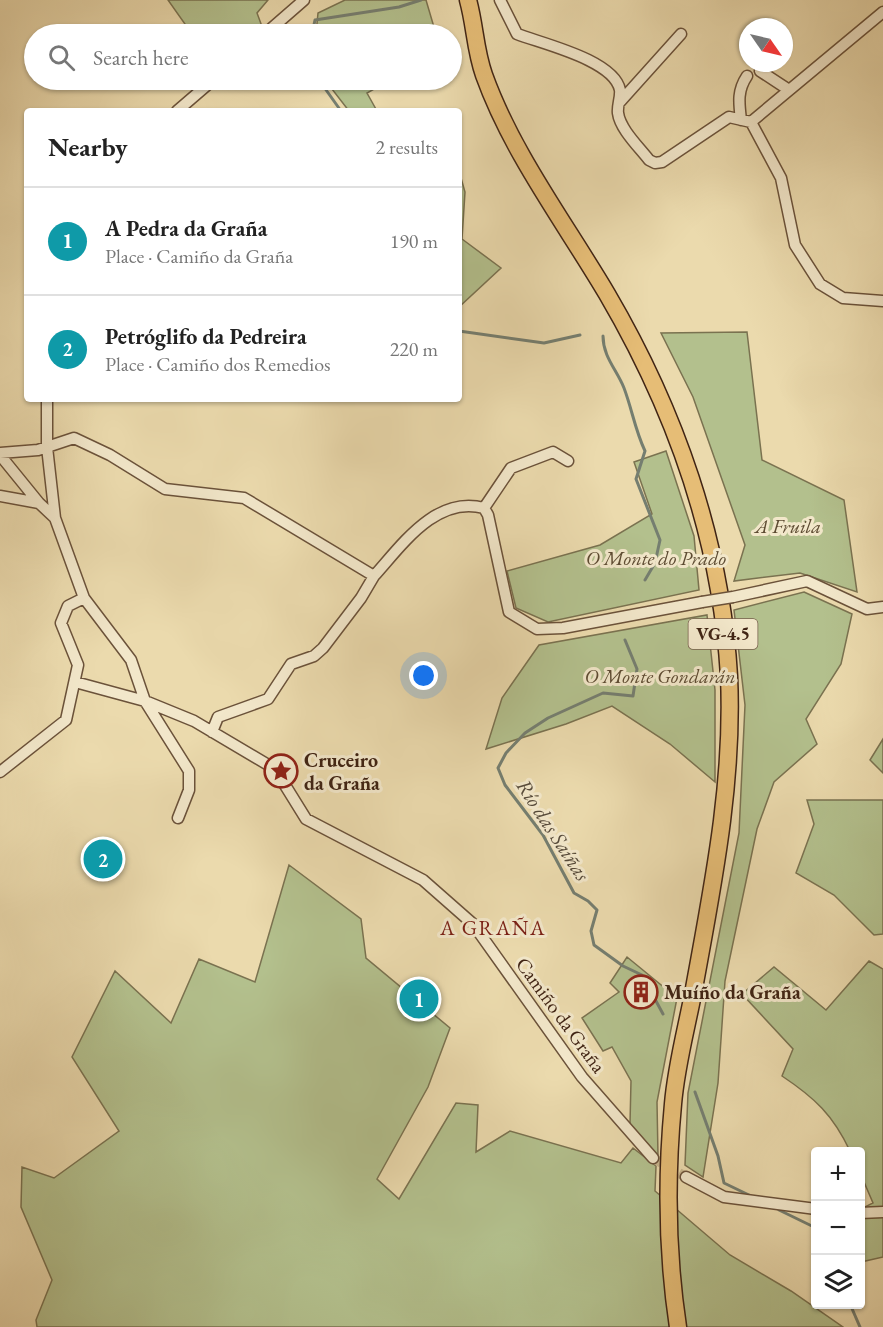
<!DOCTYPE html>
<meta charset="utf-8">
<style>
:root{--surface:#fff;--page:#f2f2f2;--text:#222;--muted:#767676;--line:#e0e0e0;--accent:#0b8043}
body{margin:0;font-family:"EB Garamond",serif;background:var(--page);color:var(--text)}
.controls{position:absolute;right:18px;bottom:18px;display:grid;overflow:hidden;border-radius:6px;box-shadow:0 2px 4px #0004}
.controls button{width:54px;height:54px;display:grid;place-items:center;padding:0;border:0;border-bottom:2px solid var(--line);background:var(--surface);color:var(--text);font:30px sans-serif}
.compass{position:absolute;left:739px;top:18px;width:54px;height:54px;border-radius:50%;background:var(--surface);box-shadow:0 2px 4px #0004;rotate:124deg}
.you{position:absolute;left:424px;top:676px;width:21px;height:21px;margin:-15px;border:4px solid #fff;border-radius:50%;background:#1a73e8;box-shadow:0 0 0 9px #1a73e833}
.badge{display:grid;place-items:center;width:39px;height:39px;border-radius:50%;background:var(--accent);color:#fff;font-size:20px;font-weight:700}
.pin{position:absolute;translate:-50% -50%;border:3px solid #fff;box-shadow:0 2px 6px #0006}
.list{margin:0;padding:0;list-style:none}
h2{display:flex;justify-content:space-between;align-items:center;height:78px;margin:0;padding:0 24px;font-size:26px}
h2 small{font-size:20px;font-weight:400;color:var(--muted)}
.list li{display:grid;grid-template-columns:39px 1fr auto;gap:18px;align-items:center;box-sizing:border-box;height:108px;padding:0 24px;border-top:2px solid var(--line)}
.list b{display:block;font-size:22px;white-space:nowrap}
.list p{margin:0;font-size:20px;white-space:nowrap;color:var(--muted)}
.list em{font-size:20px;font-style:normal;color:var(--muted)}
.icon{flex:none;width:33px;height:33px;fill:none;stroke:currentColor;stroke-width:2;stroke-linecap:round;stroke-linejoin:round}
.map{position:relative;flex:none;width:883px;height:1327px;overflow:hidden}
.search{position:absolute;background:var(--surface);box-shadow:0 2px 4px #0004;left:24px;top:24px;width:438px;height:66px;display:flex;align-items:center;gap:15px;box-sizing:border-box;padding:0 21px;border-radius:33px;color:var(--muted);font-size:22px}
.panel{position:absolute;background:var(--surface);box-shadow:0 2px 4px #0004;left:24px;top:108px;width:438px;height:294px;border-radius:6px}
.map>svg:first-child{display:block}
.green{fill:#b3c08d;stroke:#7a7250;stroke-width:1.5}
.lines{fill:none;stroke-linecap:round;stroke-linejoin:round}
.stream{stroke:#757e70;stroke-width:3}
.minor-tunnel{stroke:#c9b68e;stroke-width:10;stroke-dasharray:10 5;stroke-linecap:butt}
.minor-casing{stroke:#6b523a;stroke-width:13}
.trunk-casing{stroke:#402414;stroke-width:19}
.minor{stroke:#f2e7ca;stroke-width:10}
.trunk{stroke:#e6bd76;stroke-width:16}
.minor-bridge-casing{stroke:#6b523a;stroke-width:13;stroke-linecap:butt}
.minor-bridge{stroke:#f2e7ca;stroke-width:10}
.labels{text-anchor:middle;stroke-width:6;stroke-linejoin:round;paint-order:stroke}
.shield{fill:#f2e7ca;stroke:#755e4b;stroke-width:1.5}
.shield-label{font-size:18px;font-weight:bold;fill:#402414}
.park-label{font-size:20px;font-style:italic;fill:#5d4b32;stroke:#f2e7ca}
.poi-label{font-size:20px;font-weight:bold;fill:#402414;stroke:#f2e7ca;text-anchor:start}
.street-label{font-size:20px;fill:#402414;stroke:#f2e7ca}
.water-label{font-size:21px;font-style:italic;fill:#564a3a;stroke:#f2e7ca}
.neighbourhood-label{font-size:21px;letter-spacing:1.5px;fill:#7a1f14;stroke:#f2e7ca}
</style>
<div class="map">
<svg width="883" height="1327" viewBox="0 0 883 1327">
<rect width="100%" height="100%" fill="#ebdaad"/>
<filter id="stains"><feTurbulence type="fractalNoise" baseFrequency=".00333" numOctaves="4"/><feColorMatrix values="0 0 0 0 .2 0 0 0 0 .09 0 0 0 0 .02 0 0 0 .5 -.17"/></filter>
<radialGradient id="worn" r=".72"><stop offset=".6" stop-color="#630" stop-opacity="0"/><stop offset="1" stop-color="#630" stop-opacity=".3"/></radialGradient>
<path class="green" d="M168 0H268L257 13 264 32 261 34H192Z
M345 0H426L436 34H316L318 13Z
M325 80H390L367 93 377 111H349Z
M459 171 465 192 462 239 501 268 459 307Z
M747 332 762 460 844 500 857 592 800 573 734 581 745 545 693 397 661 333Z
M666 451 694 536 699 590 548 622 516 608 507 571 600 545 652 514 634 462Z
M804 592 852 614 841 664 806 719 817 744 774 782 757 829 725 981 718 1083 703 1177 685 1165 688 1093 739 833 745 705 734 610Z
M707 615 715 690V782L670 744 612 706 566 724 486 749 502 698 539 645Z
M883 739V773L870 760Z
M807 800H883V934L874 935 834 895 796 873 814 824Z
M289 865 361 919 366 958 450 1028 428 1087 377 1179 399 1199 456 1103 478 1105 476 1152 510 1131 621 1163 633 1148 656 1166 655 1191 730 1255 791 1291 843 1327H37L36 1320 52 1280 21 1207 22 1167 54 1178 119 1131 72 1057 115 971 171 1023 199 959 255 982Z
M627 957 677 998 657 1102 658 1156 630 1124 631 1081 612 1047 603 1051 582 1018 619 992 610 983Z
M869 961 883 969V1257L861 1262V1209L873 1203 861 1175 860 1152 850 1151C833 1115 815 1098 782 1076L793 1049 742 994 774 967 826 1010Z"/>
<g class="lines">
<path class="stream" d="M312 34 315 20 399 7 421 0
M319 80 341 111
M459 331 544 343 580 335
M603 336C603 357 617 370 624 388 632 409 635 430 645 451L636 479 660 540 655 563 645 580
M625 640 637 669 633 696 603 693 548 718 525 733 506 753 498 768 505 785 543 835 574 893 588 901 597 910 591 931 594 945 623 966 642 975 663 1014
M695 1092 718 1156 724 1183 751 1196
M779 1210 816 1228
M850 1304 860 1327"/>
<path class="minor-tunnel" d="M653 1158 686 1177"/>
<g class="minor-casing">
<path id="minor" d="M500 0 517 34C543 44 614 60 620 90 621 97 617 106 618 113 620 129 639 147 649 160L655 163 662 162 729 117 751 122 781 178 795 245 820 284 843 298 883 301
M265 34 304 0
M760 71 789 90
M619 103 681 34
M177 111 213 80
M741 120C739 103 737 91 747 76
M751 122 883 12
M47 399V447L55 518 84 598 131 660 145 701 75 682
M0 453 38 450 74 438 110 455 165 489 244 498 374 576C402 545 436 495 484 508L488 515 509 612 537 629 563 628 702 602
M0 455 39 503 55 518
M0 496 39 503
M484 508 511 468 553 452 568 461
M733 597 807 581 867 609 883 607
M145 701 194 721 275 769 306 819 423 880 473 924 582 1077 653 1158
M145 701 189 771V790L178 818
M212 732 218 717 268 699 291 664 314 656 323 648 361 598 374 576
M0 772 66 720 78 665 61 623 68 606 84 598
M686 1177 724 1197 816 1209
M860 1213 883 1212"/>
</g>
<g class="trunk-casing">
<path id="trunk" d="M468 0C475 25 475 50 484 75 512 153 565 223 607 294 675 410 721 540 729 676 734 784 712 889 693 994 686 1030 676 1067 673 1104 666 1178 667 1254 678 1327"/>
</g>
<use href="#minor" class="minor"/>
<use href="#trunk" class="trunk"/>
<g class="minor-bridge-casing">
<path id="minor-bridge" d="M702 602 733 597"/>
</g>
<use href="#minor-bridge" class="minor-bridge"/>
</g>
<defs>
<g id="sight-ring" transform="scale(1.725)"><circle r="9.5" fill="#f2e7ca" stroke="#8f2418" stroke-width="1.5"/><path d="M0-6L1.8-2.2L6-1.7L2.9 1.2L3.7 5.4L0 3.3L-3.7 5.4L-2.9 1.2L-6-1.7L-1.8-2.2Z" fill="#8f2418"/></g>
<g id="building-ring" transform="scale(1.725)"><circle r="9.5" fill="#f2e7ca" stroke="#8f2418" stroke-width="1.5"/><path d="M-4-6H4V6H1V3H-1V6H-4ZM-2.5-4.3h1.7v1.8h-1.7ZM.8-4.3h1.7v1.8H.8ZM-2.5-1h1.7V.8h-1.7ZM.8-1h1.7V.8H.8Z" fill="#8f2418"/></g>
</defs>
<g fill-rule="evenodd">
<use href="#sight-ring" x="281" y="771"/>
<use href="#building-ring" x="641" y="992"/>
</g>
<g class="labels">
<rect class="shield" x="688.5" y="619" width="69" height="30" rx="4.5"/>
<g class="shield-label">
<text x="723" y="640">VG-4.5</text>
</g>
<g class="park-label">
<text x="788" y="533">A Fruila</text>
<text x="656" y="565">O Monte do Prado</text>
<text x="660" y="683">O Monte Gondarán</text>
</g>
<g class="poi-label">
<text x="304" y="767">Cruceiro<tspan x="304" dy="23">da Graña</tspan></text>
<text x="664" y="999">Muíño da Graña</text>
</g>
<g class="street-label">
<text transform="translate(561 1015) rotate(54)" y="7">Camiño da Graña</text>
</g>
<g class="water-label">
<text transform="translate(553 830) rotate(57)" y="7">Río das Saíñas</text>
</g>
<g class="neighbourhood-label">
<text x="493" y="935">A GRAÑA</text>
</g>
</g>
<rect width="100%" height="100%" filter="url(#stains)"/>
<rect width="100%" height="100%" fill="url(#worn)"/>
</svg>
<div class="controls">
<button>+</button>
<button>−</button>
<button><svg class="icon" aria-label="layers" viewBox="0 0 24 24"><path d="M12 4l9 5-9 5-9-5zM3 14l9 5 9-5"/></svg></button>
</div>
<svg class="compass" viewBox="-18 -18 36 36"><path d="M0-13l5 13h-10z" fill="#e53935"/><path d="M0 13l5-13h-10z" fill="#767676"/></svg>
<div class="you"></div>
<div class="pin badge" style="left:419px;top:999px;background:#0f9aa8">1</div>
<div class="pin badge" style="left:103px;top:859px;background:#0f9aa8">2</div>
<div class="search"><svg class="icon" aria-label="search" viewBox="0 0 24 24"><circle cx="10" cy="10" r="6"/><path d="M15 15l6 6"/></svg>Search here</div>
<section class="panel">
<h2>Nearby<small>2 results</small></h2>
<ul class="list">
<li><span class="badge" style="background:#0f9aa8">1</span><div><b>A Pedra da Graña</b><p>Place · Camiño da Graña</p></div><em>190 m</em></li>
<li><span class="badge" style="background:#0f9aa8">2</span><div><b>Petróglifo da Pedreira</b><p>Place · Camiño dos Remedios</p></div><em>220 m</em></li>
</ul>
</section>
</div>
